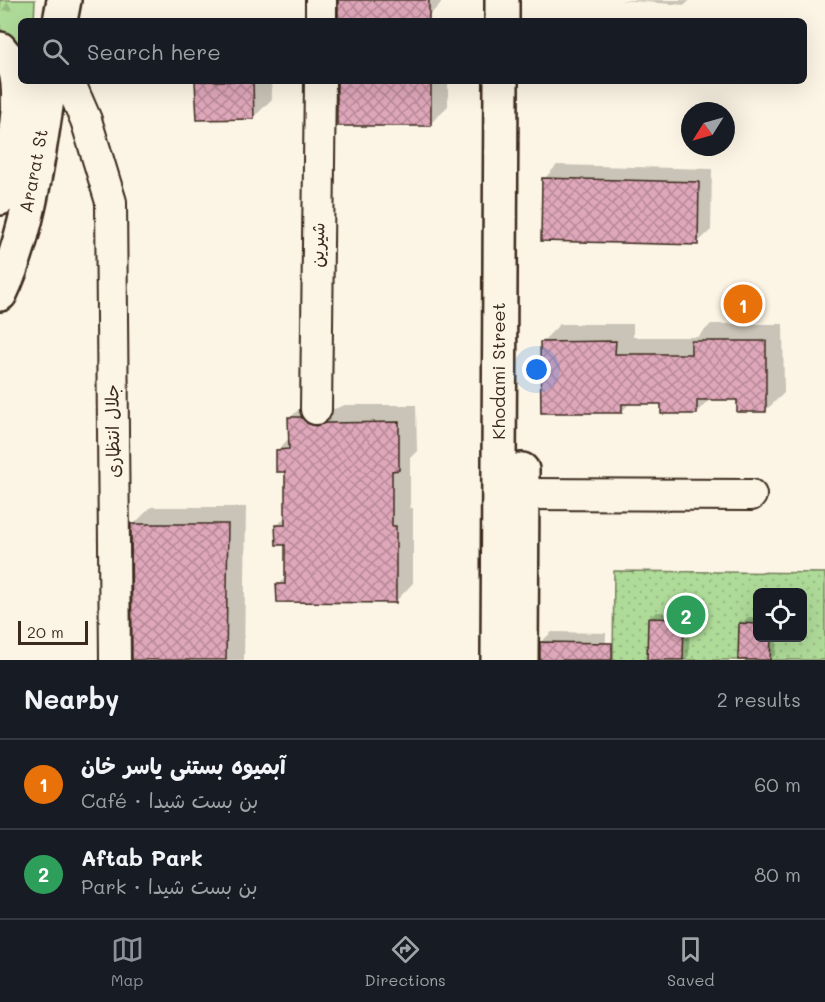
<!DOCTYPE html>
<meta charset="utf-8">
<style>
:root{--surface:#171b24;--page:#242831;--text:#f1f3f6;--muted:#9ea1a6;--line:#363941;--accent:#8c9099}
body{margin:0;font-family:Mali,"Playpen Sans Arabic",sans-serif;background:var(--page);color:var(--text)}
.controls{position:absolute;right:18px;bottom:18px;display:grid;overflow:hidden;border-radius:9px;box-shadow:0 6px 24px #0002}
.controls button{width:54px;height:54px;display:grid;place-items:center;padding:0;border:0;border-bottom:2px solid var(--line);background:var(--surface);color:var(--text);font:30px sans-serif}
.compass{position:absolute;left:681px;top:102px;width:54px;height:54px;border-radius:50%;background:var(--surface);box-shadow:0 6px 24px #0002;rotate:233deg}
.scale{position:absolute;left:18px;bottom:15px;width:70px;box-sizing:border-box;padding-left:6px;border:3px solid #3b2a1e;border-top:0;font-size:16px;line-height:21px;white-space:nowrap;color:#3b2a1e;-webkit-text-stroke:4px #fcf5e5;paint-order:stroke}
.you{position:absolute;left:537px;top:370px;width:21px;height:21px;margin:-15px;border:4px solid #fff;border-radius:50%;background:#1a73e8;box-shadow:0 0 0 9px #1a73e833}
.badge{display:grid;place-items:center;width:39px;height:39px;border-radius:50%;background:var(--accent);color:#fff;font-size:20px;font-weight:700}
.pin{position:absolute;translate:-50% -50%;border:3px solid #fff;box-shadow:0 2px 6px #0006}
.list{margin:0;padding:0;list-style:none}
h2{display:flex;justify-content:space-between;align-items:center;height:78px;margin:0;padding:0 24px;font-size:26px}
h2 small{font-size:20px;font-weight:400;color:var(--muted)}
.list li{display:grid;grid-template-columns:39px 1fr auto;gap:18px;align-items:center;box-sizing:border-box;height:90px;padding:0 24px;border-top:2px solid var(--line)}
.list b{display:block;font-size:22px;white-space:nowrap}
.list p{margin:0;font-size:20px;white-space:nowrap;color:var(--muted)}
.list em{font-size:20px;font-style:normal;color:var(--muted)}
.icon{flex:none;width:33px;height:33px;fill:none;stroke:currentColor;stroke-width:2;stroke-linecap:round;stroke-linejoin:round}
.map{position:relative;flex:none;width:825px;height:660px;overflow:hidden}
.search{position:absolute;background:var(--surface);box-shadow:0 6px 24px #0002;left:18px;right:18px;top:18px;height:66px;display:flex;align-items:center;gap:15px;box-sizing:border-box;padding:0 21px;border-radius:9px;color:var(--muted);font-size:22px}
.sheet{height:258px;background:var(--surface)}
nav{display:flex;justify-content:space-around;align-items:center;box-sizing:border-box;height:84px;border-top:2px solid var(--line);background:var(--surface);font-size:16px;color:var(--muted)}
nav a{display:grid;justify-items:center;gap:3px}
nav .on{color:var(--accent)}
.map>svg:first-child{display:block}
.grass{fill:url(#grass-dots);stroke:#75825c;stroke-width:1.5;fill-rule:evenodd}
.forest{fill:url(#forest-firs);stroke:#75825c;stroke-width:1.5}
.shadow{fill:#0003}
.building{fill:url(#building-cross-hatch);stroke:#3b2a1e;stroke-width:1.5}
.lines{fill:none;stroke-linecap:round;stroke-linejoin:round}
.minor-casing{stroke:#3b2a1e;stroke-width:34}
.major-casing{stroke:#3b2a1e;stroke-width:38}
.minor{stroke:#fcf5e5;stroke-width:30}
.major{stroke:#fcf5e5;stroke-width:33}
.labels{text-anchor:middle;stroke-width:5;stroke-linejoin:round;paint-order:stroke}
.street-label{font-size:18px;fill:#3b2a1e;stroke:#fcf5e5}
</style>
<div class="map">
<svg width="825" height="660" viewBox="0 0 825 660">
<defs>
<pattern id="grass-dots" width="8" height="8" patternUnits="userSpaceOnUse" patternTransform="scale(1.5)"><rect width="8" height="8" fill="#afdb99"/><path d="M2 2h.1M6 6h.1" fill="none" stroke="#97bc83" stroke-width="1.8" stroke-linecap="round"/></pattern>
<pattern id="forest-firs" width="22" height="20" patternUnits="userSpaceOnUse" patternTransform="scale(1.5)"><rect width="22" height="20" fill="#afdb99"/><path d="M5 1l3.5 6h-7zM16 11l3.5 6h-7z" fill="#97bc83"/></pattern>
<pattern id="building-cross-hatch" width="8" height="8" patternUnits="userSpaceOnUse" patternTransform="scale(1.5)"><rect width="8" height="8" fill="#dfa7ba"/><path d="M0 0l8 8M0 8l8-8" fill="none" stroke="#b68897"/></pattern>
</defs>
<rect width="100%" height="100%" fill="#fcf5e5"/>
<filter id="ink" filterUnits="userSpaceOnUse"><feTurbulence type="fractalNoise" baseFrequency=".0167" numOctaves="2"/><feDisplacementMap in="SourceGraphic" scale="12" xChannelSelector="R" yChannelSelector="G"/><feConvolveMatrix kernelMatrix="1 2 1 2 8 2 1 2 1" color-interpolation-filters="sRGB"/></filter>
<g filter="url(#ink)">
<path class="grass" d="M614 571 825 573V660H613ZM758 592H802V638H758Z"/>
<path class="forest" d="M0 0H35L34 21H21V59L0 28Z"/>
<path class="shadow" d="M340 0H444L424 21Z
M619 0H690L685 5Z
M197 81H271L272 99 254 117Z
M338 81H448V106L430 124Z
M557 165 712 169 711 230 697 243 544 179Z
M560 324H633V337H698L711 324H783L784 393 766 410 738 399H710L697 413 662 402H631L622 411 542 342Z
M308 400 334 409 345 405H416L417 451 410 458V508H413V583L396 601 278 585 287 576V543L277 526 286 516V470L278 450 290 437V418Z
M151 507H246L244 660H134L133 525Z
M656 612 690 613 689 655 685 660H648L649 619Z
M748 617H758V638H777L776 654 770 660H740L741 624Z
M552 632 606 633 605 660H540L541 642Z"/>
<path class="building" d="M338 0H429V21H338Z
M195 81H253L254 119 197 120Z
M337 81H431V126H337Z
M542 178 699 182 698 245 541 241Z
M616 341 615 354H691V341H766V412H737V400H697V414H661V404H622V413H541L540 342Z
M288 417H301L307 423 315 426 326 423 399 422V470L392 471V526H396V603L277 602 276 584H285V545H276L275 525H285V472H276V450L289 449Z
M131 524H228L226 660H132Z
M648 618 684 619 683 660H647Z
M739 623 758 624V638H771L770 660H738Z
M540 642 612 643V660H540Z"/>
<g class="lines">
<g class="minor-casing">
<path id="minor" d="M321 21V0
M69 81 86 120 111 202 115 660
M316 409 320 81
M522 494 751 495"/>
</g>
<g class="major-casing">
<path id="major" d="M60 21 64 0
M502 21V0
M0 49C5 56 14 64 16 72 24 104 11 167 0 198
M0 294C30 232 39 149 50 81
M498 660 501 81
M521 660 522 470"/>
</g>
<use href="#minor" class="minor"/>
<use href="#major" class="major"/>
</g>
</g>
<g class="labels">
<g class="street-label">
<text transform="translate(34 171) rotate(-79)" y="6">Ararat St</text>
<text transform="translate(318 245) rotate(-89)" y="6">شیرین</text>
<text transform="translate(499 371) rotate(-90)" y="6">Khodami Street</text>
<text transform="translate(113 431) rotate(-91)" y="6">جلال انتظاری</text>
</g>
</g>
</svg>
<div class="controls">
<button><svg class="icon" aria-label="locate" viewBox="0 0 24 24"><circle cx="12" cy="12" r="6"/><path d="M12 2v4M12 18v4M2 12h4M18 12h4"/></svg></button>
</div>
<svg class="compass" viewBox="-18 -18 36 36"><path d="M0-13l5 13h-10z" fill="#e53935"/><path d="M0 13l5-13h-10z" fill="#9ea1a6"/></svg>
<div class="scale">20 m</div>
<div class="you"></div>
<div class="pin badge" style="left:743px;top:304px;background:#e8710a">1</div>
<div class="pin badge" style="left:686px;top:615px;background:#2e9e5b">2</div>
<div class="search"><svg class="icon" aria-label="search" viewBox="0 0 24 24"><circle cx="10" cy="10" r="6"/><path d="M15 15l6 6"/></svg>Search here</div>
</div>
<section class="sheet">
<h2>Nearby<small>2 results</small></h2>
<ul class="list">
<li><span class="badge" style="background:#e8710a">1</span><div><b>آبمیوه بستنی یاسر خان</b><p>Café · بن بست شیدا</p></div><em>60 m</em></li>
<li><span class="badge" style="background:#2e9e5b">2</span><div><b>Aftab Park</b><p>Park · بن بست شیدا</p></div><em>80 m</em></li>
</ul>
</section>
<nav>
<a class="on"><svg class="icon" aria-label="map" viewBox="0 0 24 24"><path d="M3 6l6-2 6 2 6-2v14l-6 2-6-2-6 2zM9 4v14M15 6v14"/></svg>Map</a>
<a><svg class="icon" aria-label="directions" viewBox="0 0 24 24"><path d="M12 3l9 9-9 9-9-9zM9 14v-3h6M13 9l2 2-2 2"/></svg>Directions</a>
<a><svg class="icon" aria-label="saved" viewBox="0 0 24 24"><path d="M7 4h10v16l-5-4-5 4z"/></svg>Saved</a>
</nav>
